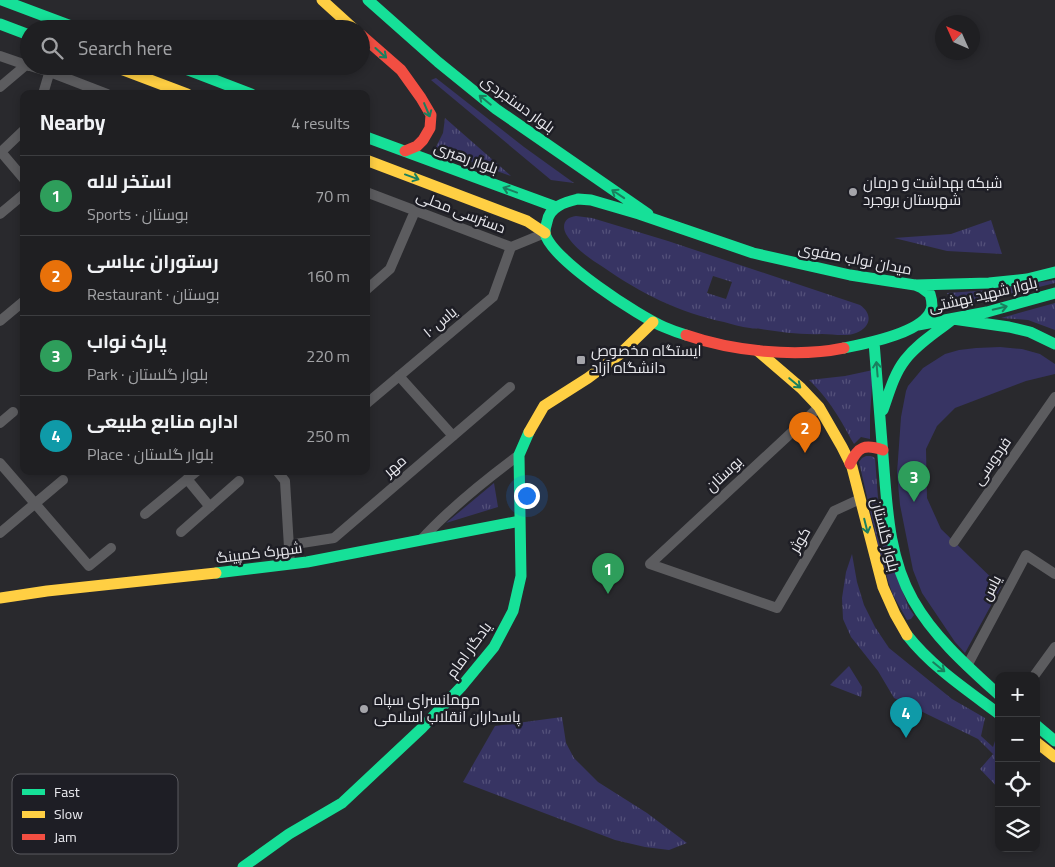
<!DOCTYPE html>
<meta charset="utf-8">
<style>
:root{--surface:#1f1f22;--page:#2c2c2f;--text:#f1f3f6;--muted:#a1a2a5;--line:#3c3d40;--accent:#0b8043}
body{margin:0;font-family:Georgia,Cairo,serif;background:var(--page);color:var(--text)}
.controls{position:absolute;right:15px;bottom:15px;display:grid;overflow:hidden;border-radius:10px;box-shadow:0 2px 8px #0003}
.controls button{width:45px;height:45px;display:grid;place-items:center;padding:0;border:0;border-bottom:1px solid var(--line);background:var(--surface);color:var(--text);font:25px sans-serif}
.compass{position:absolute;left:935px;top:15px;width:45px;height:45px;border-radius:50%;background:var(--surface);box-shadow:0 2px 8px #0003;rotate:315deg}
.you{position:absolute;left:526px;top:495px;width:18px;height:18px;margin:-12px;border:4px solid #fff;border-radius:50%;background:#1a73e8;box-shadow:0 0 0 8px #1a73e833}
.badge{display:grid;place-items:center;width:32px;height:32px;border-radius:50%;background:var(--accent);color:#fff;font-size:16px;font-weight:700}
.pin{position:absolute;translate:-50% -41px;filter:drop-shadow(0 1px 2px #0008)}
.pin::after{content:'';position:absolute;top:26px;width:18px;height:15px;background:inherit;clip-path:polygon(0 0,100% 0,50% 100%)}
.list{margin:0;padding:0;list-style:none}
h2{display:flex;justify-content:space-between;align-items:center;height:65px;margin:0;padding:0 20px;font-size:21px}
h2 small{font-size:16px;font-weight:400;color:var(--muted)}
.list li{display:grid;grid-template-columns:32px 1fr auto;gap:15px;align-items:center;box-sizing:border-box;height:80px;padding:0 20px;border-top:1px solid var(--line)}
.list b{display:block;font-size:19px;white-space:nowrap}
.list p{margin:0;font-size:16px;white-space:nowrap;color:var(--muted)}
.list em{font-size:16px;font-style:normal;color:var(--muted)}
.icon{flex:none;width:28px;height:28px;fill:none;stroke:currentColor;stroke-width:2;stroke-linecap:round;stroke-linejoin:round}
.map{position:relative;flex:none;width:1055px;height:867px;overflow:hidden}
.search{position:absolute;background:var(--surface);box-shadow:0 2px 8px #0003;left:20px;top:20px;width:350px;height:55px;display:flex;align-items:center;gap:12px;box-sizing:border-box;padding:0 18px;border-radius:28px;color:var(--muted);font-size:19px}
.panel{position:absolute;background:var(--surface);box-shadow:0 2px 8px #0003;left:20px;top:90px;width:350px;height:385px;border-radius:10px}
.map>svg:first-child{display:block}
.grass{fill:url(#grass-tufts);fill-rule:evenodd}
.green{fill:#373463}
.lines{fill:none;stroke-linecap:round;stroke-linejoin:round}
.street{stroke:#5c5c5f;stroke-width:10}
.fast{stroke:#16e098;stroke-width:11}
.slow{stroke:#ffcf43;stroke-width:11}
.jam{stroke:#f24e42;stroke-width:11}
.oneway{stroke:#1a7f5e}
.poi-dot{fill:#a5a5aa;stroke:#1e1e25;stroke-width:2}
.labels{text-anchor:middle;stroke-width:5;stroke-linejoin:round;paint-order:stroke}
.street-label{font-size:15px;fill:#e8e8ed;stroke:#1e1e25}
.poi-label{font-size:15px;fill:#e8e8ed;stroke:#1e1e25;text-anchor:start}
.key{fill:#1e1e25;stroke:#5b5b61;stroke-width:1}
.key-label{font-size:14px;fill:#e8e8ed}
</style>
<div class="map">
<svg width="1055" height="867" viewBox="0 0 1055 867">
<defs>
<pattern id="grass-tufts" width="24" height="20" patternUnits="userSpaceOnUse" patternTransform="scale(1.25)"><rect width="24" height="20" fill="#373463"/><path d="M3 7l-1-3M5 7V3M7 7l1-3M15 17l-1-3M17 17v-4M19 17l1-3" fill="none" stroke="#54517a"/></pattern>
</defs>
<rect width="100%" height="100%" fill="#29292d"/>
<path class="grass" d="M436 78 524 147 574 183 551 180 431 80Z
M445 118 511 176 435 149 443 133Z
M576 216 592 218 668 241 860 305C873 314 871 327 856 333 846 337 833 334 822 334 801 335 781 332 761 329 757 328 753 329 750 328 741 327 732 324 724 322 680 313 640 293 603 267 590 259 574 248 566 234 561 224 566 217 576 216ZM713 276 732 282 726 299 707 293Z
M991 220 1002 254 947 251 894 238 951 234Z
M1055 280V283L948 310 951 300 947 293 990 290Z
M1055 303V330L1028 320 1001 318Z
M873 370 870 416V439L861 437 854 444C840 419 830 400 809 380L845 376Z
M866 456H871L875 458 878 498 892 564 902 590 909 608 914 615 911 619 907 620 893 595 889 584 880 554 859 462 862 458Z
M494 483 498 507 446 523Z
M852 554 857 582 864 605 875 627 889 648 952 699 985 718 981 736 993 747 996 738 999 740V789L980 769 993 754 978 739 894 698 878 671 851 637 843 619 842 598 846 572Z
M849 666 862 687 861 697 830 685Z
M562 717 566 743 574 758 598 782 647 813 687 843 669 850 645 847 615 840 463 782 495 726Z"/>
<path class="green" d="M1000 347 1022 349 1040 354 1055 364V374L1026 381 955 408 937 426 926 449 927 498 941 529 1001 587 965 653 955 642 922 593 913 570 900 505 897 473 901 417 906 391 908 386 923 368 945 354 959 350 976 348Z"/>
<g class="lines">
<path class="street" d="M0 56 29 66
M30 66 50 72 107 94
M0 87 26 65
M43 94 51 67
M1 152 24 179
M0 153 24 130
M366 192 511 247 545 233
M0 214 24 194
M366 290 390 269 415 211
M0 321 24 301
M399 376 453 436
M366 404 493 297 511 247
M819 407 650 564 777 608 834 511 860 499
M0 423 13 412
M0 463 89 566 111 548
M277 471 285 481 290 564
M187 479 210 507
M145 514 197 471
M181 532 239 481
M0 533 63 480
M421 540C450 508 484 481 519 455
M954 542 1055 397
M289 545 334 538 510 387
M967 666 1026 555 1055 574
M1034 676 1055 647"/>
<path class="fast" d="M2 0 79 29
M368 0 438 62 496 109 648 214
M0 24 29 35
M178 66 251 94
M366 137 556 207
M578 199 591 200 639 214 753 253 850 275 915 285 922 288 930 294C931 297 932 302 932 306 929 332 865 344 844 348
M578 199C565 202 549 207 547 222 546 225 545 230 545 233 550 259 640 317 664 327 671 330 679 333 686 335
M916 285 989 283 1027 279 1055 272
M918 325 987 312 1055 293
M874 342C877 380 880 418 883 456 887 504 888 556 913 600 934 637 967 666 999 695
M883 410C889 393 894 374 905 360 918 343 937 332 953 319L1009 327 1030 332 1055 344
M216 573 307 562 520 521
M907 635C932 667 967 690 999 714
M1036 725 1055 741
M243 867 289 834 342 803 422 728 461 687 494 647 513 611 521 576 519 455 529 432"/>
<path class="slow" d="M322 0 354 29
M113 66 187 94
M366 160 527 221 545 233
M758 351 801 388 819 407 842 447 852 467 883 587 895 614 907 635
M529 432 544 406 588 378 620 354 653 322
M0 598 47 591 216 573
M1036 742 1055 757"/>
<path class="jam" d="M361 35 401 70 421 98 431 115 430 128 423 140 417 146 405 151
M686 335C732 351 796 358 844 348
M850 464C858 446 865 444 883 450"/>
</g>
<defs><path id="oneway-shaft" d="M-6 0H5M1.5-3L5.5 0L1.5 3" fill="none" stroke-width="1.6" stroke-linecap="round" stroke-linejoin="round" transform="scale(1.25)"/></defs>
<g class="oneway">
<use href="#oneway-shaft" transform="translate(381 53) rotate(42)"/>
<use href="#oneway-shaft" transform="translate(485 100) rotate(-141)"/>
<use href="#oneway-shaft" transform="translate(427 110) rotate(67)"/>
<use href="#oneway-shaft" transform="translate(412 177) rotate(20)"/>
<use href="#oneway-shaft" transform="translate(510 190) rotate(-160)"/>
<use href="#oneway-shaft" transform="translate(618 194) rotate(-146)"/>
<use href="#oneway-shaft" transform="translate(1000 308) rotate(-13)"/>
<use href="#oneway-shaft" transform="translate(877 369) rotate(-95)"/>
<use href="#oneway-shaft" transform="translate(795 383) rotate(40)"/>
<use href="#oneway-shaft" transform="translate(866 526) rotate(76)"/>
<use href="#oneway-shaft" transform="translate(939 667) rotate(39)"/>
</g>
<g class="poi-dot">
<circle cx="853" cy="192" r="5"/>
<rect x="576" y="355" width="10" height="10" rx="2.5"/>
<circle cx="364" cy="709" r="5"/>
</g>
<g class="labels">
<g class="street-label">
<text transform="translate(518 104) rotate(36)" y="5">بلوار دستجردی</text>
<text transform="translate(466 158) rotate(20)" y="5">بلوار رهبری</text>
<text transform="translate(461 212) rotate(21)" y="5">دسترسی محلی</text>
<text transform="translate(855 259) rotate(11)" y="5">میدان نواب صفوی</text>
<text transform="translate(983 295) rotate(-13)" y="5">بلوار شهید بهشتی</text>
<text transform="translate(440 322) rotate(-40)" y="5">یاس ۱۰</text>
<text transform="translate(992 461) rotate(-55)" y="5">فردوسی</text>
<text transform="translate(395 466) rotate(-40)" y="5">مهر</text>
<text transform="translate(724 474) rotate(-43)" y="5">بوستان</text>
<text transform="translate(885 535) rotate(76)" y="5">بلوار گلستان</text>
<text transform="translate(800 540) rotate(-60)" y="5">کوثر</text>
<text transform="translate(259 553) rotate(-7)" y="5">شهرک کمپینگ</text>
<text transform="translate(991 588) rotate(-62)" y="5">یاس</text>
<text transform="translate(469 650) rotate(-54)" y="5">یادگار امام</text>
</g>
<g class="poi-label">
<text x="863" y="188">شبکه بهداشت و درمان<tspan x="863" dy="17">شهرستان بروجرد</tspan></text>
<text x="591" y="356">ایستگاه مخصوص<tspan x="591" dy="17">دانشگاه آزاد</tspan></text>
<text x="374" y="705">مهمانسرای سپاه<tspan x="374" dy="17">پاسداران انقلاب اسلامی</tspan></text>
</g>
</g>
<rect x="12" y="774" width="166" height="80" rx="8" class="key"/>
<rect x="22" y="789" width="23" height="6" fill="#16e098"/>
<rect x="22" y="811" width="23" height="7" fill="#ffcf43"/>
<rect x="22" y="834" width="23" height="6" fill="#f24e42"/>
<g class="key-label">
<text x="54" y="797">Fast</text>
<text x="54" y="819">Slow</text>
<text x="54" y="842">Jam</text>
</g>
</svg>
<div class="controls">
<button>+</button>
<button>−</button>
<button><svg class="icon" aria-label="locate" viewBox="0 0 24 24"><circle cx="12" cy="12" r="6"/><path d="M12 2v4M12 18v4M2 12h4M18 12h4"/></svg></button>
<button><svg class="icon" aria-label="layers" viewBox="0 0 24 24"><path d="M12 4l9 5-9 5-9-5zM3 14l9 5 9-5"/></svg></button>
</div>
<svg class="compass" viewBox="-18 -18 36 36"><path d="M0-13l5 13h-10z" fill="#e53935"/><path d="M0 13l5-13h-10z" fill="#a1a2a5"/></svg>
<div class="you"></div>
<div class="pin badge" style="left:608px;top:594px;background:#2e9e5b">1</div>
<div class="pin badge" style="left:805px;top:453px;background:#e8710a">2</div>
<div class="pin badge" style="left:914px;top:502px;background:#2e9e5b">3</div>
<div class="pin badge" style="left:906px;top:738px;background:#0f9aa8">4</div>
<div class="search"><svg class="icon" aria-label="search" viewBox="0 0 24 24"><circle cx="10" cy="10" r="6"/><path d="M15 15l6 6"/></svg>Search here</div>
<section class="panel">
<h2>Nearby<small>4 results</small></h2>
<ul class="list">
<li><span class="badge" style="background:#2e9e5b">1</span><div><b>استخر لاله</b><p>Sports · بوستان</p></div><em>70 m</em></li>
<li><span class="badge" style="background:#e8710a">2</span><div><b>رستوران عباسی</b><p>Restaurant · بوستان</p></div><em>160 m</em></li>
<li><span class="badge" style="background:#2e9e5b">3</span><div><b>پارک نواب</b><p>Park · بلوار گلستان</p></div><em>220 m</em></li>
<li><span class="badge" style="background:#0f9aa8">4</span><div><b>اداره منابع طبیعی</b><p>Place · بلوار گلستان</p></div><em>250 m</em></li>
</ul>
</section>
</div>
